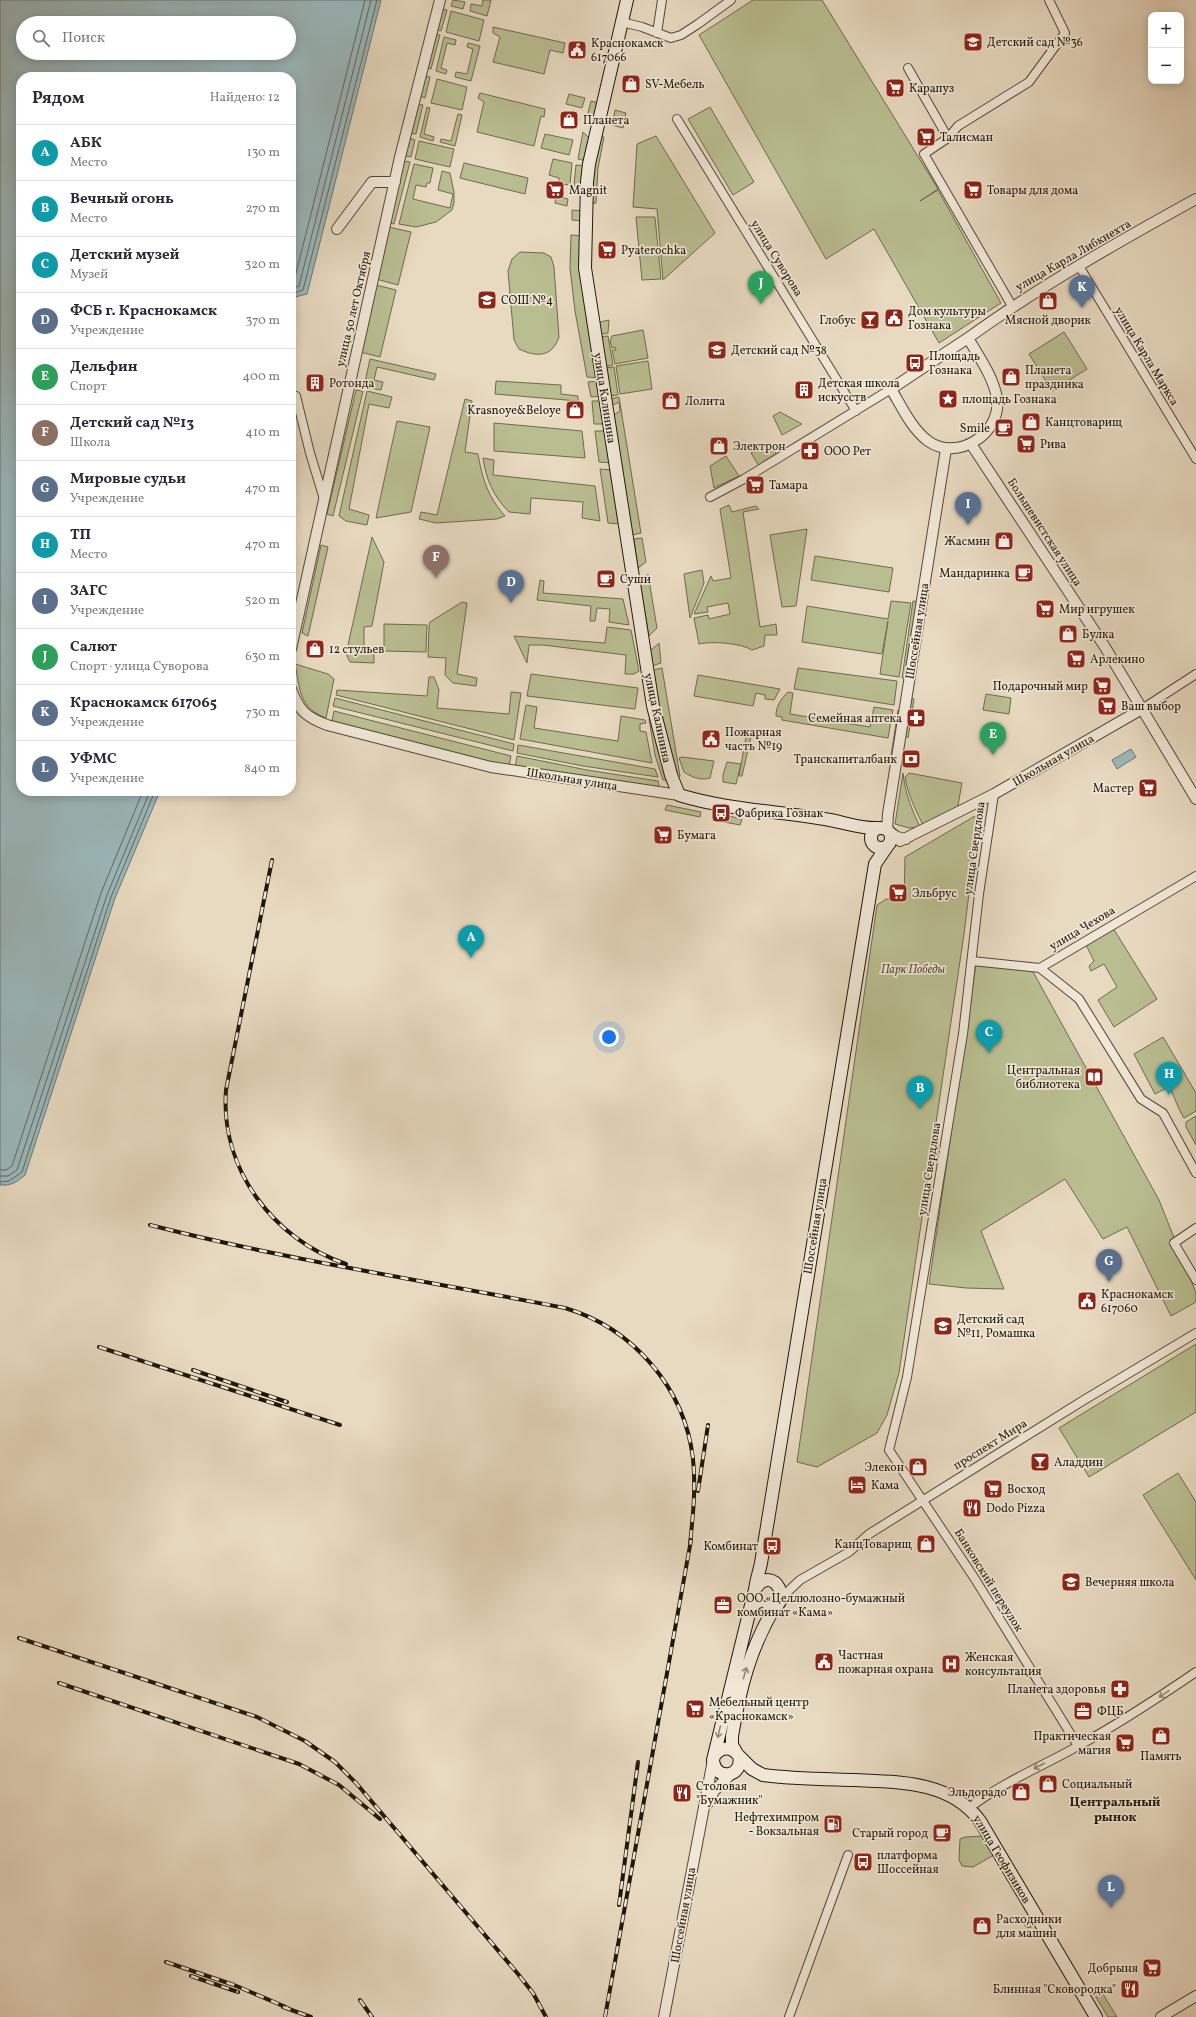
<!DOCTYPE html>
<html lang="ru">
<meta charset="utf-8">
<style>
:root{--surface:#fff;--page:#f7f7f7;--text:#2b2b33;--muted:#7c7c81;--line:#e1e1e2;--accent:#1a73e8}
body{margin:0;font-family:Vollkorn,serif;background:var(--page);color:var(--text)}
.controls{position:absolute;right:12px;top:12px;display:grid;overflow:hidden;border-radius:8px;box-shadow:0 2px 10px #0003}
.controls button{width:36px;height:36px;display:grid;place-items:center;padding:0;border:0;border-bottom:1px solid var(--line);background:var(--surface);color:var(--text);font:20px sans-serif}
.you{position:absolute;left:609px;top:1037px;width:14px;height:14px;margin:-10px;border:3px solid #fff;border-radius:50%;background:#1a73e8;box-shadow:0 0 0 6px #1a73e833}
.badge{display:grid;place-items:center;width:26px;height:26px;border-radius:50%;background:var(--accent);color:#fff;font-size:13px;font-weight:700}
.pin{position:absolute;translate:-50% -33px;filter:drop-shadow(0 1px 2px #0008)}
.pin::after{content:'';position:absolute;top:21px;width:14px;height:12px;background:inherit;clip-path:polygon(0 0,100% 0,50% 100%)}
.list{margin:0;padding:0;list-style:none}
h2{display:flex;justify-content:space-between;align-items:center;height:52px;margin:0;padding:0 16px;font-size:17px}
h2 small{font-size:13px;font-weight:400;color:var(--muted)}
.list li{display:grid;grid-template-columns:26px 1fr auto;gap:12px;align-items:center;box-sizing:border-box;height:56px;padding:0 16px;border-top:1px solid var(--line)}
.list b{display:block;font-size:15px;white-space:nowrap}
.list p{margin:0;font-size:13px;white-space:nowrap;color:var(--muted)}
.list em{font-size:13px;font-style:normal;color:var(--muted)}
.icon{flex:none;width:22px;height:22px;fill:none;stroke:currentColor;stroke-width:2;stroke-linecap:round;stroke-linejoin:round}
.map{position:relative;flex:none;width:1196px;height:2017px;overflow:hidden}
.search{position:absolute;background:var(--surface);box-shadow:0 2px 10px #0003;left:16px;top:16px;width:280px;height:44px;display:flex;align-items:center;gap:10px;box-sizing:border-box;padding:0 14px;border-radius:22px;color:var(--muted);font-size:15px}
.panel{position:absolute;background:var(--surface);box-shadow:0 2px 10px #0003;left:16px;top:72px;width:280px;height:724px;border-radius:16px}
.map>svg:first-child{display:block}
.green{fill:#b9be91;stroke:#6d6a4d}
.water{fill:#9bb8bc;stroke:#6a7874;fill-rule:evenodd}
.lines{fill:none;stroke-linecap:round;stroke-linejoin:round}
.shore{stroke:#5e6862;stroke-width:1}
.minor-casing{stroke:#534837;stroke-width:10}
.tertiary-casing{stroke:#534837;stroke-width:12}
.secondary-casing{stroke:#211709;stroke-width:14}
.minor{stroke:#f0e7d7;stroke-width:8}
.tertiary{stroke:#f0e7d7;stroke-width:10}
.secondary{stroke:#f0e7d7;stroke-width:12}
.rail-casing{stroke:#211709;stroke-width:4}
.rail{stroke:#f0e7d7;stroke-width:2.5;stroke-dasharray:8;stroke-linecap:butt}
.oneway{stroke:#93897a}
.labels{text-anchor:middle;stroke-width:3.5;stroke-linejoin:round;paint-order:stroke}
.poi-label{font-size:12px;fill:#211709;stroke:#f0e7d7;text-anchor:start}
.street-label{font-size:12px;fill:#211709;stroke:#f0e7d7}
.park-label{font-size:12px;font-style:italic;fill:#565139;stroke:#f0e7d7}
.neighbourhood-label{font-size:13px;font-weight:bold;fill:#211709;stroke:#f0e7d7}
</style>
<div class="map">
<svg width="1196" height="2017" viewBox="0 0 1196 2017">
<rect width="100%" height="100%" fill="#e8dac1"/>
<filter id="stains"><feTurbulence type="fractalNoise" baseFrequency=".005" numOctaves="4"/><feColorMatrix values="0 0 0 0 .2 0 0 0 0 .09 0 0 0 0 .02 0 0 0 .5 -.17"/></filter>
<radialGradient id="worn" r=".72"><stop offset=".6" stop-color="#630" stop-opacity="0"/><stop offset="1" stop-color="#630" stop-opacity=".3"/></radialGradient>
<path class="green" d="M453 0 465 2 463 9 451 6Z
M483 0H491L487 16 470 11 471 4 482 6Z
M753 0H822L938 189 920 201 938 190 1001 303 939 343 874 229 826 259 699 35Z
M441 9 447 10 441 31 435 29Z
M451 11 484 20 479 41 446 32Z
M493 27 565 43 563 53 550 50 544 74 493 62 500 37 493 33Z
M435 34 440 35 431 69 426 68Z
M444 37 456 40 455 45 447 43 441 68 447 70 446 74 436 71Z
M468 43 480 46 471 81 455 77 456 72 467 74 473 49 467 47Z
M424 75 430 77 425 98 419 96Z
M437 79 467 87 462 110 431 103Z
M480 93 545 109 544 117 541 116 534 146 477 132 484 102 478 98Z
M569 94 585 98 582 108 566 104Z
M591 101 599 103 596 115 587 117Z
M417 104 423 105 416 134 410 133Z
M427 107 430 108 424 134 434 137 433 141 420 137Z
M710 107 754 182 733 195 688 119Z
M615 110 626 113 623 128 612 125Z
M458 114 462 115 455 146 440 142 441 139 451 141Z
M583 132 590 139 586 161 578 159Z
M545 134 573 140 569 155 541 148Z
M600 136 604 137 598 168 596 203 589 204 591 167Z
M656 136 715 233 663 280 657 209 633 207 637 144Z
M409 138 415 140 411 157 405 156Z
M419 141 454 149 450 167 415 159Z
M553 159 572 163 570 185 559 184V178L549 175Z
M404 161 410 162 394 224 389 223Z
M464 163 528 178 525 194 460 178Z
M414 164 433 168 430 183H427L426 187 416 185 413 199 450 208 453 194 438 190 442 171 450 173 454 192V203L452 210 436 222 416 227 399 224Z
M576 165 586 166 583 195 573 194Z
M556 196 568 199 567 206 555 203Z
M572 210 583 211 582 221 572 220Z
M636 217H655L661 279 642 280Z
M389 227 411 232 398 285 376 279Z
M571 235 582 236 598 378 587 377 575 311 570 268Z
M520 252 544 253 551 257 554 267 559 337C552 358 536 357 519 349L514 340 508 271 512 259Z
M376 285 396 290 380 357 360 352Z
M609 320 608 333 598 335 596 323Z
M643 330 648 358 615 364 612 350H616L615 347 612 348 610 341 612 336Z
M1064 332 1087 369 1052 391 1029 354Z
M608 336 613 365 603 367 598 337Z
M370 359 436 374 434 380 377 367 374 380 383 382 381 390 364 387Z
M648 361 652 389 620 394 616 366Z
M614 367 618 395 608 396 604 368Z
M496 381 561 385V394L578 396V401L495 394Z
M598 381 601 396 591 397 588 382Z
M356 390 363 391 333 516 327 514Z
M367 391 392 397 389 408 369 404 349 509 369 515 367 525 346 521 339 516Z
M619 397 641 533 632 535 612 416 620 411 619 402 611 406 610 399Z
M465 399 472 401 465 452 478 454C482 478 488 497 505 516L497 519 436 523 419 519 421 512 437 515Z
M592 401H601L605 424H594Z
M780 412 802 424 782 435 773 416Z
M397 421 430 427 411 512 376 518Z
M494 423 582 431 585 458 494 451Z
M595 431H606L612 463 599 462Z
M769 443 777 455 759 466 751 453Z
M726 456 739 476 714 488 710 466Z
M483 458 494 460 493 475 595 486 600 521 582 518 583 502 531 498 530 514 509 512C494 497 486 480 483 458Z
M600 469 612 470 622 524 608 523Z
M729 505 732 512 756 506 759 509 743 512 760 627 776 624 777 635H765L764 646 752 650C741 643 712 641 699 644L694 618 708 615 709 619 730 614 728 603 707 607 708 612 694 614 711 576 713 581 731 578 720 509Z
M807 529 796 606 782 607 770 535Z
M372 537 384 562 372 626 364 627V649L374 650V663L350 662 346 654Z
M642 538 646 562 638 568 634 539Z
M321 545 328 547 308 636 302 633Z
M815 556 893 568 889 592 811 580Z
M702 570 704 583 690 618 684 574Z
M648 574 657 628 649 636 640 583Z
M540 580 544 581 543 593 623 599 629 625 609 622 610 609 597 608 595 621H590L591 606 537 600Z
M891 601 911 603 899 677 880 674 888 621 882 654 802 642 807 606 888 619Z
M913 601 919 602 907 679 902 678Z
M462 602 467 603 457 674 477 678 476 686 453 683 445 675 446 658 428 657 429 626 430 622Z
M384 624 427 625 426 652 384 651Z
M607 627 631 630 639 671 634 674H625L626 655 543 645H529L527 663 514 636 605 643Z
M659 643 661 663 652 666 650 651Z
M295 664 328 674 334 679 326 718C299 708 300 689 295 664Z
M662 668 680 776 677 777 661 725 653 670Z
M798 668 897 681 894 705 794 689Z
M531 674 638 688 635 709 527 696Z
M698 675 780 689 774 700 765 699V695L756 693 753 706 694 696Z
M429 677H434L439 690 437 708 509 714 511 692 521 693 514 740 336 695 337 690 427 696Z
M788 692 793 693 790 714 870 727 874 707 893 710 888 738 782 720V717L776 716C776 706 781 699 788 692Z
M986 694 1011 698 1009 714 983 710Z
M335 698 514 744 513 751 333 706Z
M910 698 914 699 908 738 904 734Z
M526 705 537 707 534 728 618 741 621 716 645 720 646 723 640 724V731L646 732 652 763 520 739Z
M898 710H902L895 753 891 756Z
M334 711 511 756 509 766 442 751 332 721Z
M649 719 654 720 671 782 663 780 655 755Z
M747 731 752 732 742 776H739Z
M518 745 655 769 658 777 583 766 517 753Z
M517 756 587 770 658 781 660 790 515 768Z
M682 757 714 761 710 778C702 781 691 777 684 772L679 758Z
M727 762 741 764 736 784 723 782V775Z
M903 773C905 793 912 810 920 827L909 828 895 824Z
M909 773 962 783 957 811 924 827C916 811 908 795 905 777Z
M667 805 701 812 700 817 665 810Z
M715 813 742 819 740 825 714 820Z
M975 816 977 828 964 934 899 1373 887 1415 877 1433 817 1467 797 1462 877 905 886 899 904 901 905 857Z
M1113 928 1157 999 1114 1027 1098 1000 1117 987 1104 964 1091 971 1089 966 1094 961 1086 945Z
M976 964 1032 970 1159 1200 1196 1293V1302L1171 1316 1127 1227 1103 1239 1065 1179 981 1231 1004 1289 966 1288 929 1284Z
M1163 1037 1196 1093V1111L1184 1118C1177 1107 1175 1097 1169 1087L1155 1094 1134 1054Z
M1196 1116V1145L1186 1127V1122Z
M1196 1344V1412L1089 1477 1059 1428Z
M1178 1473 1196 1502V1580L1143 1495Z
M983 1836 994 1855 973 1867 962 1866 959 1860 960 1839 965 1837Z
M1023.5 1922a5.5 5.5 0 1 1 11 0a5.5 5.5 0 1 1-11 0Z
M1098 1986 1117 2017H1108L1094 1994Z"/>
<path class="water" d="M0 0H381L307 294 291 298V77H21V791H160L115 898 25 1175C17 1182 11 1186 0 1185ZM23 23H289V53H23Z
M945.5 398a5.5 5.5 0 1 1 11 0a5.5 5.5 0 1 1-11 0Z
M1131 749 1136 757 1117 769 1112 760Z"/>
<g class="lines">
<path class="shore" d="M291 283 294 281 365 0
M291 289 299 286 371 0
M291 294 303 290 377 0
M0 1170H6L12 1166 101 893 143 791
M0 1176H8L17 1170 107 895 150 791
M0 1182 9 1181 22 1172 111 897 155 791"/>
<g class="minor-casing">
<path id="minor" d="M622 22 642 27 671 38 681 35 698 24 731 0
M657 33 662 0
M908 68 948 138
M677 119 856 411
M1079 266 1196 459
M1012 306 924 154 948 138 958 126 1029 82 1065 33 1049 0
M296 396 310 453 324 499
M710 497 744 479 891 389
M1142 709 1196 674
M994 794 979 894 963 1034 907 1377 889 1450 975 1579 1078 1746
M972 961 1040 968 1196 876
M1040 968 1079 999 1141 1099 1163 1113 1196 1173
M1196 1228 1174 1243 1196 1280
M781 1598 800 1580 849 1552 869 1534 1084 1400 1196 1333
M969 1808C1003 1782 1043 1766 1080 1745 1120 1723 1158 1698 1196 1672
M789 2017 848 1855"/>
</g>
<g class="tertiary-casing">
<path id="tertiary" d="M337 229 372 182H395
M968 338C979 357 993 376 997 398 1002 434 957 462 928 441 911 428 902 407 891 389Z
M968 338C1040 286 1118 242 1196 199
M971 444 1105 647 1196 799
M291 649 400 157 440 0
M291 689C299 711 306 717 327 725L491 767 679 795
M906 839 897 837 887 830 888 814 946 449
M900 841 994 794 1142 709
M708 1803 714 1791 730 1775
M664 2017 713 1760
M1161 2017 1196 1996"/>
</g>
<g class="secondary-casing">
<path id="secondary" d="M627 0 589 164 587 182 585 268 653 706 671 775 679 795C728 810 779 811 830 820 846 823 862 829 878 828
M871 838a10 10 0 1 1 20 0a10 10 0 1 1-20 0Z
M755 1589C774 1561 796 1608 767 1608 745 1607 759 1575 761 1563L875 864 888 845
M736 1752 732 1745V1736C740 1688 750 1648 776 1605
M714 1756C721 1746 732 1746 739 1756 744 1777 715 1782 713 1760L754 1593
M739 1756 752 1769 763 1775C793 1779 824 1779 855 1780 899 1782 951 1781 980 1821L1096 2017"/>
</g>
<use href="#minor" class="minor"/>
<use href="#tertiary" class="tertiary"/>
<use href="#secondary" class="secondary"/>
<g class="rail-casing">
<path id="rail" d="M272 860 226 1090C220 1169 273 1239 346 1264
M150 1225C287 1260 427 1281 565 1308 633 1328 685 1388 693 1459 696 1487 693 1516 690 1544
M99 1347 340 1425
M193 1370 287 1402
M698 1491 708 1425
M19 1638 257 1717 305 1741 335 1762 356 1783 518 1974 533 1993 546 2017
M59 1683 299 1764 339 1785 380 1819
M619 1905 638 1762
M166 1962 234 1985 288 2008
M191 1976 238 1992
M360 2000 372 2017
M283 2007 311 2017
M605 2017 691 1540"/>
</g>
<use href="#rail" class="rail"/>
</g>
<defs><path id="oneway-shaft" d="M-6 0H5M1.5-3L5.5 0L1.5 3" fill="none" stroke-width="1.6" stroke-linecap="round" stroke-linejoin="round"/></defs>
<g class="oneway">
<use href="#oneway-shaft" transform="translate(745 1673) rotate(-74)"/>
<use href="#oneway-shaft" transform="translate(1164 1694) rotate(146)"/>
<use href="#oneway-shaft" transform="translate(719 1732) rotate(103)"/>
<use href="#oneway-shaft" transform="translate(1039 1766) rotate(153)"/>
</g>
<defs>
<g id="school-square" transform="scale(1)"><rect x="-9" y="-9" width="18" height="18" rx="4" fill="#8f2418" stroke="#f0e7d7"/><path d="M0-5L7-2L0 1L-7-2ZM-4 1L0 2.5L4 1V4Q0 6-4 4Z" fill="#fff"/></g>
<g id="civic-square" transform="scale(1)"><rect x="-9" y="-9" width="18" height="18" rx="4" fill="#8f2418" stroke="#f0e7d7"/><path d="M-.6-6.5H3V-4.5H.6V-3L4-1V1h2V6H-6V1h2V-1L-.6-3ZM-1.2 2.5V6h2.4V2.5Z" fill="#fff"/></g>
<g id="shop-square" transform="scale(1)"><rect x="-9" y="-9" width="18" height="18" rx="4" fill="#8f2418" stroke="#f0e7d7"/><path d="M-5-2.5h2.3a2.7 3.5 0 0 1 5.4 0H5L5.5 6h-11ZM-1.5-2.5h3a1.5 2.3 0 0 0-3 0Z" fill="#fff"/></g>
<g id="supermarket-square" transform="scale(1)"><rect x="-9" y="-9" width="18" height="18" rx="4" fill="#8f2418" stroke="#f0e7d7"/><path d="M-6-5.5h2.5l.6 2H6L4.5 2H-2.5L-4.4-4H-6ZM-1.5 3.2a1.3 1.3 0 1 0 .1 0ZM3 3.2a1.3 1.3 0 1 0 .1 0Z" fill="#fff"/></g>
<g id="bar-square" transform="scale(1)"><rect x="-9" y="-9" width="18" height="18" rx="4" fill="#8f2418" stroke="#f0e7d7"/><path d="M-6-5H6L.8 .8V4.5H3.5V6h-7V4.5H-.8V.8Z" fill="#fff"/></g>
<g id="bus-square" transform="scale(1)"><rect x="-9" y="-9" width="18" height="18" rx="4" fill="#8f2418" stroke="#f0e7d7"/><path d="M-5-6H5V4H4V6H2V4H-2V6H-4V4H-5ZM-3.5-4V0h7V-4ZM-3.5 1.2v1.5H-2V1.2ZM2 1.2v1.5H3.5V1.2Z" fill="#fff"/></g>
<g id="building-square" transform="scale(1)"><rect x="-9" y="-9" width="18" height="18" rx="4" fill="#8f2418" stroke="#f0e7d7"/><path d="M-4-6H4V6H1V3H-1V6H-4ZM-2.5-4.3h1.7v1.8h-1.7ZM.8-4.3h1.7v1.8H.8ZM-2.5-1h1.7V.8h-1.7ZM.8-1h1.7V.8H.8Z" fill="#fff"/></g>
<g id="sight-square" transform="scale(1)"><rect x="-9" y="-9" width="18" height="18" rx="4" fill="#8f2418" stroke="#f0e7d7"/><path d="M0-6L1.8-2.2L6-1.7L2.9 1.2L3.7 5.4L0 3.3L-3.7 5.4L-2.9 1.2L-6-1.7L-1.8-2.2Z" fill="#fff"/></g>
<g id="cafe-square" transform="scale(1)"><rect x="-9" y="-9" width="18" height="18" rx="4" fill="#8f2418" stroke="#f0e7d7"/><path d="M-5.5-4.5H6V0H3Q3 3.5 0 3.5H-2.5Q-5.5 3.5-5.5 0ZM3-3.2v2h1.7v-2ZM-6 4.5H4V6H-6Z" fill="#fff"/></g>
<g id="pharmacy-square" transform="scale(1)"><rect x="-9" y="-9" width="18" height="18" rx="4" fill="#8f2418" stroke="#f0e7d7"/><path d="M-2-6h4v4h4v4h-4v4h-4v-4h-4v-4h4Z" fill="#fff"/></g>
<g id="bank-square" transform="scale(1)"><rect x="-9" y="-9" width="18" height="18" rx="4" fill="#8f2418" stroke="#f0e7d7"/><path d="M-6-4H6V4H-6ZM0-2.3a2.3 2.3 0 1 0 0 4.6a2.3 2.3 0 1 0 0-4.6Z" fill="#fff"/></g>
<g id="library-square" transform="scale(1)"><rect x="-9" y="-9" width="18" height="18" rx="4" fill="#8f2418" stroke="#f0e7d7"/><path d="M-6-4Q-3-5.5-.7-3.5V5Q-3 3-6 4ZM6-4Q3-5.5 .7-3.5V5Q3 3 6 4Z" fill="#fff"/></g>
<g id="hotel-square" transform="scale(1)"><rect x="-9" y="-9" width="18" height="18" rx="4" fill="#8f2418" stroke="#f0e7d7"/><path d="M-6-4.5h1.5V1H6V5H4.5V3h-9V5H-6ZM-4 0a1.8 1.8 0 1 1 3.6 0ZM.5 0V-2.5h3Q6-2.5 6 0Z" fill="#fff"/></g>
<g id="restaurant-square" transform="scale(1)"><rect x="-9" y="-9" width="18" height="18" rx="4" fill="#8f2418" stroke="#f0e7d7"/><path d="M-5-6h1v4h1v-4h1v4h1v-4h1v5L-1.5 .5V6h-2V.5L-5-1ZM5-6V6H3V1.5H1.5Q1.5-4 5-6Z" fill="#fff"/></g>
<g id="office-square" transform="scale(1)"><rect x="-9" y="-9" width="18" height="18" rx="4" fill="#8f2418" stroke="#f0e7d7"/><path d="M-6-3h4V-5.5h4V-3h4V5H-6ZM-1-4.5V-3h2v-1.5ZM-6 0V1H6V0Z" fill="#fff"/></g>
<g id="hospital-square" transform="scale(1)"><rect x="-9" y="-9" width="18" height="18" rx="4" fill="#8f2418" stroke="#f0e7d7"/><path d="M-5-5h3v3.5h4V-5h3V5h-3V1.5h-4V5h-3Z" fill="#fff"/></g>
<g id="fuel-square" transform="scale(1)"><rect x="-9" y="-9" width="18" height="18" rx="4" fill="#8f2418" stroke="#f0e7d7"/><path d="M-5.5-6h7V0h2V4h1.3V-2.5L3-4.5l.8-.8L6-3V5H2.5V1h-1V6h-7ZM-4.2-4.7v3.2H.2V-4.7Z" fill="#fff"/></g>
</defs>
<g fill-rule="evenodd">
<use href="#school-square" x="973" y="42"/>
<use href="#civic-square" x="577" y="50"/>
<use href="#shop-square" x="631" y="84"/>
<use href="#supermarket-square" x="895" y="88"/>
<use href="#shop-square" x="569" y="120"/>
<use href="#supermarket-square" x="926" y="137"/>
<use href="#supermarket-square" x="555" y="190"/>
<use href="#supermarket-square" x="973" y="190"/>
<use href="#supermarket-square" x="607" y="250"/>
<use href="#school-square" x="487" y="300"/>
<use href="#shop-square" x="1048" y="301"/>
<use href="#civic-square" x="894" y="318"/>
<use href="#bar-square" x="870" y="320"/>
<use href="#school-square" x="717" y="350"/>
<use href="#bus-square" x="915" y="363"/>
<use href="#shop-square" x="1011" y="377"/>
<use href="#building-square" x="315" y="383"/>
<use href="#building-square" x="804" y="390"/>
<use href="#sight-square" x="948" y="399"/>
<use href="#shop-square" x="671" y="401"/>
<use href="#shop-square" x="575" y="410"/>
<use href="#shop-square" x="1031" y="422"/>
<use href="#cafe-square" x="1004" y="428"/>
<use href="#supermarket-square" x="1026" y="444"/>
<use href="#shop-square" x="719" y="446"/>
<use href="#pharmacy-square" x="810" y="451"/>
<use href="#supermarket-square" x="755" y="485"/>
<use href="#shop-square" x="1004" y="541"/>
<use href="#cafe-square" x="1024" y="573"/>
<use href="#cafe-square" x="606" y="579"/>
<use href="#supermarket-square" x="1045" y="609"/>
<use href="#shop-square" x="1068" y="634"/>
<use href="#shop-square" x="315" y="649"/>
<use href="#supermarket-square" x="1076" y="659"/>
<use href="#supermarket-square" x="1102" y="686"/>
<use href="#supermarket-square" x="1107" y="706"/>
<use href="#pharmacy-square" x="916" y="718"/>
<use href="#civic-square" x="711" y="739"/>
<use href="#bank-square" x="911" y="759"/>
<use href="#supermarket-square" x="1148" y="788"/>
<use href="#bus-square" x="721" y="813"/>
<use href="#supermarket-square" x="663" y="835"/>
<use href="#supermarket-square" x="898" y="893"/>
<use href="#library-square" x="1094" y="1077"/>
<use href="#civic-square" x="1087" y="1301"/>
<use href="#school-square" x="943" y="1326"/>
<use href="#bar-square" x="1040" y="1462"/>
<use href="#shop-square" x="918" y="1467"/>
<use href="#hotel-square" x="857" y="1485"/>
<use href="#supermarket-square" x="993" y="1489"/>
<use href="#restaurant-square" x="972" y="1508"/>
<use href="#shop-square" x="926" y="1544"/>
<use href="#bus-square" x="772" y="1546"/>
<use href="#school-square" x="1071" y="1582"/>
<use href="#office-square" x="723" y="1605"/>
<use href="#civic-square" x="824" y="1662"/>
<use href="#hospital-square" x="951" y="1664"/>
<use href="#pharmacy-square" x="1120" y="1689"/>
<use href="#supermarket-square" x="695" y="1709"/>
<use href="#office-square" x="1083" y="1711"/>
<use href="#shop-square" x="1161" y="1736"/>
<use href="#supermarket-square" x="1125" y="1743"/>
<use href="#shop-square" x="1048" y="1784"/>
<use href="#shop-square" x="1021" y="1792"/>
<use href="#restaurant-square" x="682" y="1793"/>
<use href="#fuel-square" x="833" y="1824"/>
<use href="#cafe-square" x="942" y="1833"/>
<use href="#bus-square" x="863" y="1862"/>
<use href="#shop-square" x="982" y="1926"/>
<use href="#supermarket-square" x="1152" y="1968"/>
<use href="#restaurant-square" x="1130" y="1989"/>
</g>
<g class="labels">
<g class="poi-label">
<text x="987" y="46">Детский сад №36</text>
<text x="591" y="47">Краснокамск<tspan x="591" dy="14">617066</tspan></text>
<text x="645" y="88">SV-Мебель</text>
<text x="909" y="92">Карапуз</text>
<text x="583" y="124">Планета</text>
<text x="940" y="141">Талисман</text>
<text x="569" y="194">Magnit</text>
<text x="987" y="194">Товары для дома</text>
<text x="621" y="254">Pyaterochka</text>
<text x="501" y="304">СОШ №4</text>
<text x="908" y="315">Дом культуры<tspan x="908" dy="14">Гознака</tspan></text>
<text x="856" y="324" text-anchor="end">Глобус</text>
<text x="1048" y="324" text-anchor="middle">Мясной дворик</text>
<text x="731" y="354">Детский сад №38</text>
<text x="929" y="360">Площадь<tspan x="929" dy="14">Гознака</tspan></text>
<text x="1025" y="374">Планета<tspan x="1025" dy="14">праздника</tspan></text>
<text x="329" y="387">Ротонда</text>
<text x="818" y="387">Детская школа<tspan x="818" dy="14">искусств</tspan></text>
<text x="962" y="403">площадь Гознака</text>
<text x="685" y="405">Лолита</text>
<text x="561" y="414" text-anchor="end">Krasnoye&amp;Beloye</text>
<text x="1045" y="426">Канцтоварищ</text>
<text x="990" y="432" text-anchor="end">Smile</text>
<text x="1040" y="448">Рива</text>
<text x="733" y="450">Электрон</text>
<text x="824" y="455">ООО Рет</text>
<text x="769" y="489">Тамара</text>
<text x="990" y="545" text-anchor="end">Жасмин</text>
<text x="1010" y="577" text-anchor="end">Мандаринка</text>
<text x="620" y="583">Суши</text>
<text x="1059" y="613">Мир игрушек</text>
<text x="1082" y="638">Булка</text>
<text x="329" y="653">12 стульев</text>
<text x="1090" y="663">Арлекино</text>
<text x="1088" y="690" text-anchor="end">Подарочный мир</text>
<text x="1121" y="710">Ваш выбор</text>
<text x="902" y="722" text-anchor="end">Семейная аптека</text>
<text x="725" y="736">Пожарная<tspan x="725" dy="14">часть №19</tspan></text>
<text x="897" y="763" text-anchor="end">Транскапиталбанк</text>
<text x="1134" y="792" text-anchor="end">Мастер</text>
<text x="735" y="817">Фабрика Гознак</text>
<text x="677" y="839">Бумага</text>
<text x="912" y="897">Эльбрус</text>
<text x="1080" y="1074" text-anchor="end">Центральная<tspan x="1080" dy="14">библиотека</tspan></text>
<text x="1101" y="1298">Краснокамск<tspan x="1101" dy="14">617060</tspan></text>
<text x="957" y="1323">Детский сад<tspan x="957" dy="14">№11, Ромашка</tspan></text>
<text x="1054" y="1466">Аладдин</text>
<text x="904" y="1471" text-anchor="end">Элекон</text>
<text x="871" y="1489">Кама</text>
<text x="1007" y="1493">Восход</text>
<text x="986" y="1512">Dodo Pizza</text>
<text x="912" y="1548" text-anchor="end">КанцТоварищ</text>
<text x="758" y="1550" text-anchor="end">Комбинат</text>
<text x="1085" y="1586">Вечерняя школа</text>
<text x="737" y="1602">ООО «Целлюлозно-бумажный<tspan x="737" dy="14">комбинат «Кама»</tspan></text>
<text x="838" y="1659">Частная<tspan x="838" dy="14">пожарная охрана</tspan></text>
<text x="965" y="1661">Женская<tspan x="965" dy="14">консультация</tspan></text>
<text x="1106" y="1693" text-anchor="end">Планета здоровья</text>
<text x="709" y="1706">Мебельный центр<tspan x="709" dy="14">«Краснокамск»</tspan></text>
<text x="1097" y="1715">ФЦБ</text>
<text x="1111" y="1740" text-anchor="end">Практическая<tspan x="1111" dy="14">магия</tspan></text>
<text x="1161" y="1760" text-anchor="middle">Память</text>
<text x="1062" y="1788">Социальный</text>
<text x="696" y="1790">Столовая<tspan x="696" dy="14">"Бумажник"</tspan></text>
<text x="1007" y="1796" text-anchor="end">Эльдорадо</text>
<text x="819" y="1821" text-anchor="end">Нефтехимпром<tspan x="819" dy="14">- Вокзальная</tspan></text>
<text x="928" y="1837" text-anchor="end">Старый город</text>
<text x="877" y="1859">платформа<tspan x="877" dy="14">Шоссейная</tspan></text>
<text x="996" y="1923">Расходники<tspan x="996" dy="14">для машин</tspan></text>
<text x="1138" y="1972" text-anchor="end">Добрыня</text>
<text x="1116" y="1993" text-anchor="end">Блинная "Сковородка"</text>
</g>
<g class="street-label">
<text transform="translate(1073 255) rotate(-30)" y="4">улица Карла Либкнехта</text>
<text transform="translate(777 258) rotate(58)" y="4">улица Суворова</text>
<text transform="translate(353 309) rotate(-77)" y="4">улица 50 лет Октября</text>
<text transform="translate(1147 356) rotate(59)" y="4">улица Карла Маркса</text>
<text transform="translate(605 398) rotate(81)" y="4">улица Калинина</text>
<text transform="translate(1045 532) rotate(57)" y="4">Большевистская улица</text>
<text transform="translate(917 631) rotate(-81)" y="4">Шоссейная улица</text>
<text transform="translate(658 718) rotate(78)" y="4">улица Калинина</text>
<text transform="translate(1053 760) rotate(-30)" y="4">Школьная улица</text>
<text transform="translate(572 779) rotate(9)" y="4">Школьная улица</text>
<text transform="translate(974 848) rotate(-82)" y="4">улица Свердлова</text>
<text transform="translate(1082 928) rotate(-31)" y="4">улица Чехова</text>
<text transform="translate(929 1169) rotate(-81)" y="4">улица Свердлова</text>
<text transform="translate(815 1226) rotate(-81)" y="4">Шоссейная улица</text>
<text transform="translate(990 1444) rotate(-32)" y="4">проспект Мира</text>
<text transform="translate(989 1580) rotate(58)" y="4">Банковский переулок</text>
<text transform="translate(1002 1859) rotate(59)" y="4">улица Геофизиков</text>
<text transform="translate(683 1915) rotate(-80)" y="4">Шоссейная улица</text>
</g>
<g class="park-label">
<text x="913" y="973">Парк Победы</text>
</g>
<g class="neighbourhood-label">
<text x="1115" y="1806">Центральный<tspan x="1115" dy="15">рынок</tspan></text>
</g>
</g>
<rect width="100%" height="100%" filter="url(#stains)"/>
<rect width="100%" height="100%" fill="url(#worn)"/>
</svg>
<div class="controls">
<button>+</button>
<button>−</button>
</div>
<div class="you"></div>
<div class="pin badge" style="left:471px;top:958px;background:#0f9aa8">A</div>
<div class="pin badge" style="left:920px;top:1109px;background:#0f9aa8">B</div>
<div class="pin badge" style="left:989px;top:1053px;background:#0f9aa8">C</div>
<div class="pin badge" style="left:511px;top:603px;background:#5c6f8a">D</div>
<div class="pin badge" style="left:993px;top:755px;background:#2e9e5b">E</div>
<div class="pin badge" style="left:436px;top:578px;background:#8d6e63">F</div>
<div class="pin badge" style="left:1109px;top:1282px;background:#5c6f8a">G</div>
<div class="pin badge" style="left:1169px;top:1095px;background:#0f9aa8">H</div>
<div class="pin badge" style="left:968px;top:525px;background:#5c6f8a">I</div>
<div class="pin badge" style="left:761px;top:304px;background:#2e9e5b">J</div>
<div class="pin badge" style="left:1082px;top:308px;background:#5c6f8a">K</div>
<div class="pin badge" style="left:1111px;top:1908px;background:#5c6f8a">L</div>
<div class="search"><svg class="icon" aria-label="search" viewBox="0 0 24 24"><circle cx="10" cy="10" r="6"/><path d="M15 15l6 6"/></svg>Поиск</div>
<section class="panel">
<h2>Рядом<small>Найдено: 12</small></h2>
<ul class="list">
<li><span class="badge" style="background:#0f9aa8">A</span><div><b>АБК</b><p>Место</p></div><em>130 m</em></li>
<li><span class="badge" style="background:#0f9aa8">B</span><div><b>Вечный огонь</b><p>Место</p></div><em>270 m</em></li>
<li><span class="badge" style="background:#0f9aa8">C</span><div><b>Детский музей</b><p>Музей</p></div><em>320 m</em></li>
<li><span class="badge" style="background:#5c6f8a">D</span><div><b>ФСБ г. Краснокамск</b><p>Учреждение</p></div><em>370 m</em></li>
<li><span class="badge" style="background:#2e9e5b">E</span><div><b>Дельфин</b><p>Спорт</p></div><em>400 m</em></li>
<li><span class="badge" style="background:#8d6e63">F</span><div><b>Детский сад №13</b><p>Школа</p></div><em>410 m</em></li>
<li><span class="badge" style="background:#5c6f8a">G</span><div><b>Мировые судьи</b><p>Учреждение</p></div><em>470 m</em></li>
<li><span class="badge" style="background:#0f9aa8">H</span><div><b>ТП</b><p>Место</p></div><em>470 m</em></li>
<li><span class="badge" style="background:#5c6f8a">I</span><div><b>ЗАГС</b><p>Учреждение</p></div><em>520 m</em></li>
<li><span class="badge" style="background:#2e9e5b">J</span><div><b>Салют</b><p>Спорт · улица Суворова</p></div><em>630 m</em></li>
<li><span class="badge" style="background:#5c6f8a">K</span><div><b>Краснокамск 617065</b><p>Учреждение</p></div><em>730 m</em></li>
<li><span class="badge" style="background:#5c6f8a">L</span><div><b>УФМС</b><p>Учреждение</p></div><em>840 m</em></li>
</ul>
</section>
</div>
